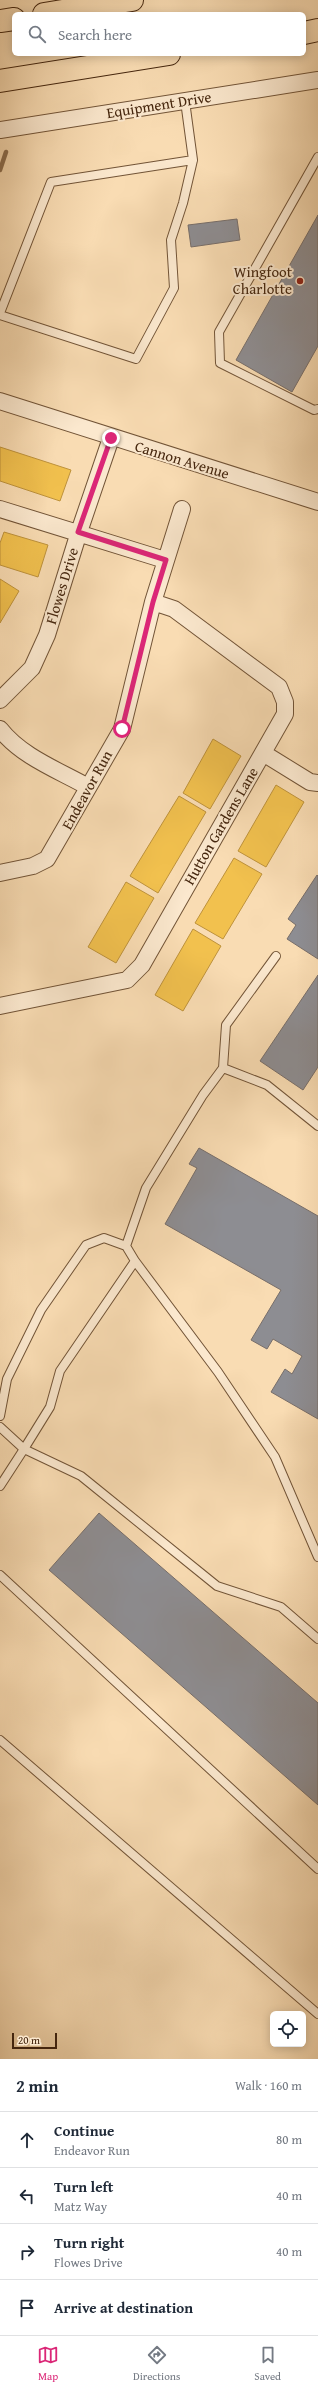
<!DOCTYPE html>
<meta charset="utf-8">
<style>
:root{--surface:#fff;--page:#f6f6f7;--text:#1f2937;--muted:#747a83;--line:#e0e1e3;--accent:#db2777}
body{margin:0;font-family:"Gentium Book Plus",serif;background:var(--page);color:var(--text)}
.controls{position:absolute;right:12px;bottom:12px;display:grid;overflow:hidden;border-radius:6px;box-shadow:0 2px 10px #0003}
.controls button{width:36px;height:36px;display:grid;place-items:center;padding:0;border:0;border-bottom:1px solid var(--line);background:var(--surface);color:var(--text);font:20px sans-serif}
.scale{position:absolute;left:12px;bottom:10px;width:45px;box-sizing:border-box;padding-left:4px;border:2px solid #45260e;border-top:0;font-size:11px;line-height:14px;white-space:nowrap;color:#45260e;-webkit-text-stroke:3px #fbe8ce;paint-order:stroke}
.stop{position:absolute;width:12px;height:12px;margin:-9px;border:3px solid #db2777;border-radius:50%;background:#fff}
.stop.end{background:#db2777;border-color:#fff;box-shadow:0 1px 4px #0008}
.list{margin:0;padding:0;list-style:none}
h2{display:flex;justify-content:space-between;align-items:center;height:52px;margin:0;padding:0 16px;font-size:17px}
h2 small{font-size:13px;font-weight:400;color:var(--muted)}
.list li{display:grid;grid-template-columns:26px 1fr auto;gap:12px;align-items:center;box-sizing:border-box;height:56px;padding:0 16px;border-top:1px solid var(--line)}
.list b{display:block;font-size:15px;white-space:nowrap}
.list p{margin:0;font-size:13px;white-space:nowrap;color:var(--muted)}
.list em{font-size:13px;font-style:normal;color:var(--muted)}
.icon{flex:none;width:22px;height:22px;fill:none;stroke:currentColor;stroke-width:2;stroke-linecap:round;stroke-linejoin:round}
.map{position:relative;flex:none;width:318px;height:2059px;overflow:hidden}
.search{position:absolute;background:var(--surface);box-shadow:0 2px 10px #0003;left:12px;right:12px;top:12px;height:44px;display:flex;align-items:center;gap:10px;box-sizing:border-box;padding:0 14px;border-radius:6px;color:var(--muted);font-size:15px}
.sheet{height:276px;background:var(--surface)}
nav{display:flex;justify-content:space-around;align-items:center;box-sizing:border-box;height:56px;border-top:1px solid var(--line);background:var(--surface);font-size:11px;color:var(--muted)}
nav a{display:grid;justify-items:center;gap:2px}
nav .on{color:var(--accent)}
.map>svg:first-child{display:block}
.homes{fill:#f2c14e;stroke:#be923b}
.industry{fill:#8d8d92;stroke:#776e6a}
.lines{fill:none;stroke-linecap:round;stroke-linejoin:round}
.stream{stroke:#8c6e4f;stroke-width:4.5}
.service-casing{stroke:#725437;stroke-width:10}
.minor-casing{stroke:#725437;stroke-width:18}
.motorway-casing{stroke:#45260e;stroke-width:24}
.service{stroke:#fbe8ce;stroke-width:8}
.minor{stroke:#fbe8ce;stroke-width:16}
.motorway{stroke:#f9dcb3;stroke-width:22}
.route{stroke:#db2777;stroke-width:5}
.poi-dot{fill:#8f2418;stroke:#fbe8ce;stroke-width:1.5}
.labels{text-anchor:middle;stroke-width:4;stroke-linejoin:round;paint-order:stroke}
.street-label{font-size:15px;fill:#45260e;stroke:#fbe8ce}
.poi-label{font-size:15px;fill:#45260e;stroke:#fbe8ce;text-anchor:end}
</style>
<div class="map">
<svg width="318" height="2059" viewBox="0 0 318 2059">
<rect width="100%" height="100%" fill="#f9dcb3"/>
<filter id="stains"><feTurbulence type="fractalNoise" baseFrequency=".005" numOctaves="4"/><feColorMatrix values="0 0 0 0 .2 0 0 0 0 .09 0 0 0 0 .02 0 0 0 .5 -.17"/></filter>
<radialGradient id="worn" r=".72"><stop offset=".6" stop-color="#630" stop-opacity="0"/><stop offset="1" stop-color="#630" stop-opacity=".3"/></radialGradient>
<path class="homes" d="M0 447 71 470 60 501 0 481Z
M4 532 48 545 38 577 0 565V543Z
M0 579 19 591 0 623Z
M213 739 241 756 210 809 183 793Z
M276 785 304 802 266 867 238 851Z
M179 796 206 812 158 893 130 876Z
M234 858 262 874 223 939 195 923Z
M126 882 154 898 116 963 88 947Z
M193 929 221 946 183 1011 155 995Z"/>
<path class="industry" d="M318 215V346L292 392 236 360Z
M237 219 240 240 191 247 188 225Z
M317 875 318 876V959L287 939 296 925 288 919Z
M318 975V1067L303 1090 260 1061Z
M199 1148 318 1216V1419L271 1392 285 1369 292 1374 302 1356 273 1339 267 1349 251 1340 281 1290 165 1224 197 1168 189 1164Z
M99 1513 318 1703V1805L49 1570Z"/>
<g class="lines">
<path class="stream" d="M0 170 6 152"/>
<g class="service-casing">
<path id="service" d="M318 157 219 332 220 363 314 410 318 409
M0 313 51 182 193 160
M0 315 136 359 174 288 171 240 183 203 193 160 185 101
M223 1068 267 1085 318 1126
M126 1246 146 1188 203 1095 223 1068 226 1025 276 956
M0 1416 7 1379 41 1310 86 1245 104 1238 126 1246 135 1261
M0 1427 24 1449 50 1407 60 1371 135 1261 218 1372 275 1457 318 1557
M0 1486 24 1449 81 1476 217 1586 281 1607 318 1639
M0 1575 318 1869
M0 1740 318 2014"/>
</g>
<g class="minor-casing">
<path id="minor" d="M0 130 318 80
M0 401 318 502
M0 509 165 560
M0 700 32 668 47 635 79 532 111 438
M0 729C22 757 58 770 88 787
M263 753 310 782 318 783
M0 873 33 866 47 859 122 729 153 602 182 509
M0 1006 127 980 142 965 285 714V702L279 687 174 609 153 602"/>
</g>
<g class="motorway-casing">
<path id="motorway" d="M44 14 132 0
M0 21 14 19
M304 33 318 30
M0 81 169 54"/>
</g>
<use href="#service" class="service"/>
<use href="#minor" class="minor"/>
<use href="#motorway" class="motorway"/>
</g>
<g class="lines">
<path class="route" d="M111 438 78 532 166 560 153 602 122 729"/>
</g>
<circle class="poi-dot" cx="300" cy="281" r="4"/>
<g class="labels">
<g class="street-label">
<text transform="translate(159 105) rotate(-9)" y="5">Equipment Drive</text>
<text transform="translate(182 460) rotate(17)" y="5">Cannon Avenue</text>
<text transform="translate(62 586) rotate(-73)" y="5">Flowes Drive</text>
<text transform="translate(87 790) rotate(-61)" y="5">Endeavor Run</text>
<text transform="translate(221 826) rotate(-60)" y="5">Hutton Gardens Lane</text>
</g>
<g class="poi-label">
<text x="292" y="277">Wingfoot<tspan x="292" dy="17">Charlotte</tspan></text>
</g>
</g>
<rect width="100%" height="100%" filter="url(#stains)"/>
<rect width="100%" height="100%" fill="url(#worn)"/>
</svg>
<div class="controls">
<button><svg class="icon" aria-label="locate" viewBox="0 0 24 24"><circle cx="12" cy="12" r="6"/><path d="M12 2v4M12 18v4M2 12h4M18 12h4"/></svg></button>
</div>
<div class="scale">20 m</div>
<div class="stop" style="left:122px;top:729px"></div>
<div class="stop end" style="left:111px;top:438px"></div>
<div class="search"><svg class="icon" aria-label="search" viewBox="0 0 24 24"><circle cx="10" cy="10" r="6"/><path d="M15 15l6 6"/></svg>Search here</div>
</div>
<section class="sheet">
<h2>2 min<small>Walk · 160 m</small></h2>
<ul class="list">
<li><svg class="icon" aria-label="ahead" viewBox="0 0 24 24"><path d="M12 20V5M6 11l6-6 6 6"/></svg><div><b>Continue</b><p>Endeavor Run</p></div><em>80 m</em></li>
<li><svg class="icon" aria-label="left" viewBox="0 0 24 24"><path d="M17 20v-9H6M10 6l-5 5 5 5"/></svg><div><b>Turn left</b><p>Matz Way</p></div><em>40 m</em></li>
<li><svg class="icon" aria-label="right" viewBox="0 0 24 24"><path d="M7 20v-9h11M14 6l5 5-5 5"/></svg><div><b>Turn right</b><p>Flowes Drive</p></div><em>40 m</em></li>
<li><svg class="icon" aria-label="arrive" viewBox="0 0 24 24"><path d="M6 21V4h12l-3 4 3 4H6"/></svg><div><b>Arrive at destination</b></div></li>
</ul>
</section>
<nav>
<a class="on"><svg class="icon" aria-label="map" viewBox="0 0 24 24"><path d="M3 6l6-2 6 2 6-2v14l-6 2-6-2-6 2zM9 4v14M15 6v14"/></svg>Map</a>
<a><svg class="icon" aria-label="directions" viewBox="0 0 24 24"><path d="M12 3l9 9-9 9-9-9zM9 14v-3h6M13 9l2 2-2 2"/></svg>Directions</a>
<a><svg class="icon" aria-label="saved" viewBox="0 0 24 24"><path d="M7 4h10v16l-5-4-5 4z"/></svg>Saved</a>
</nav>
